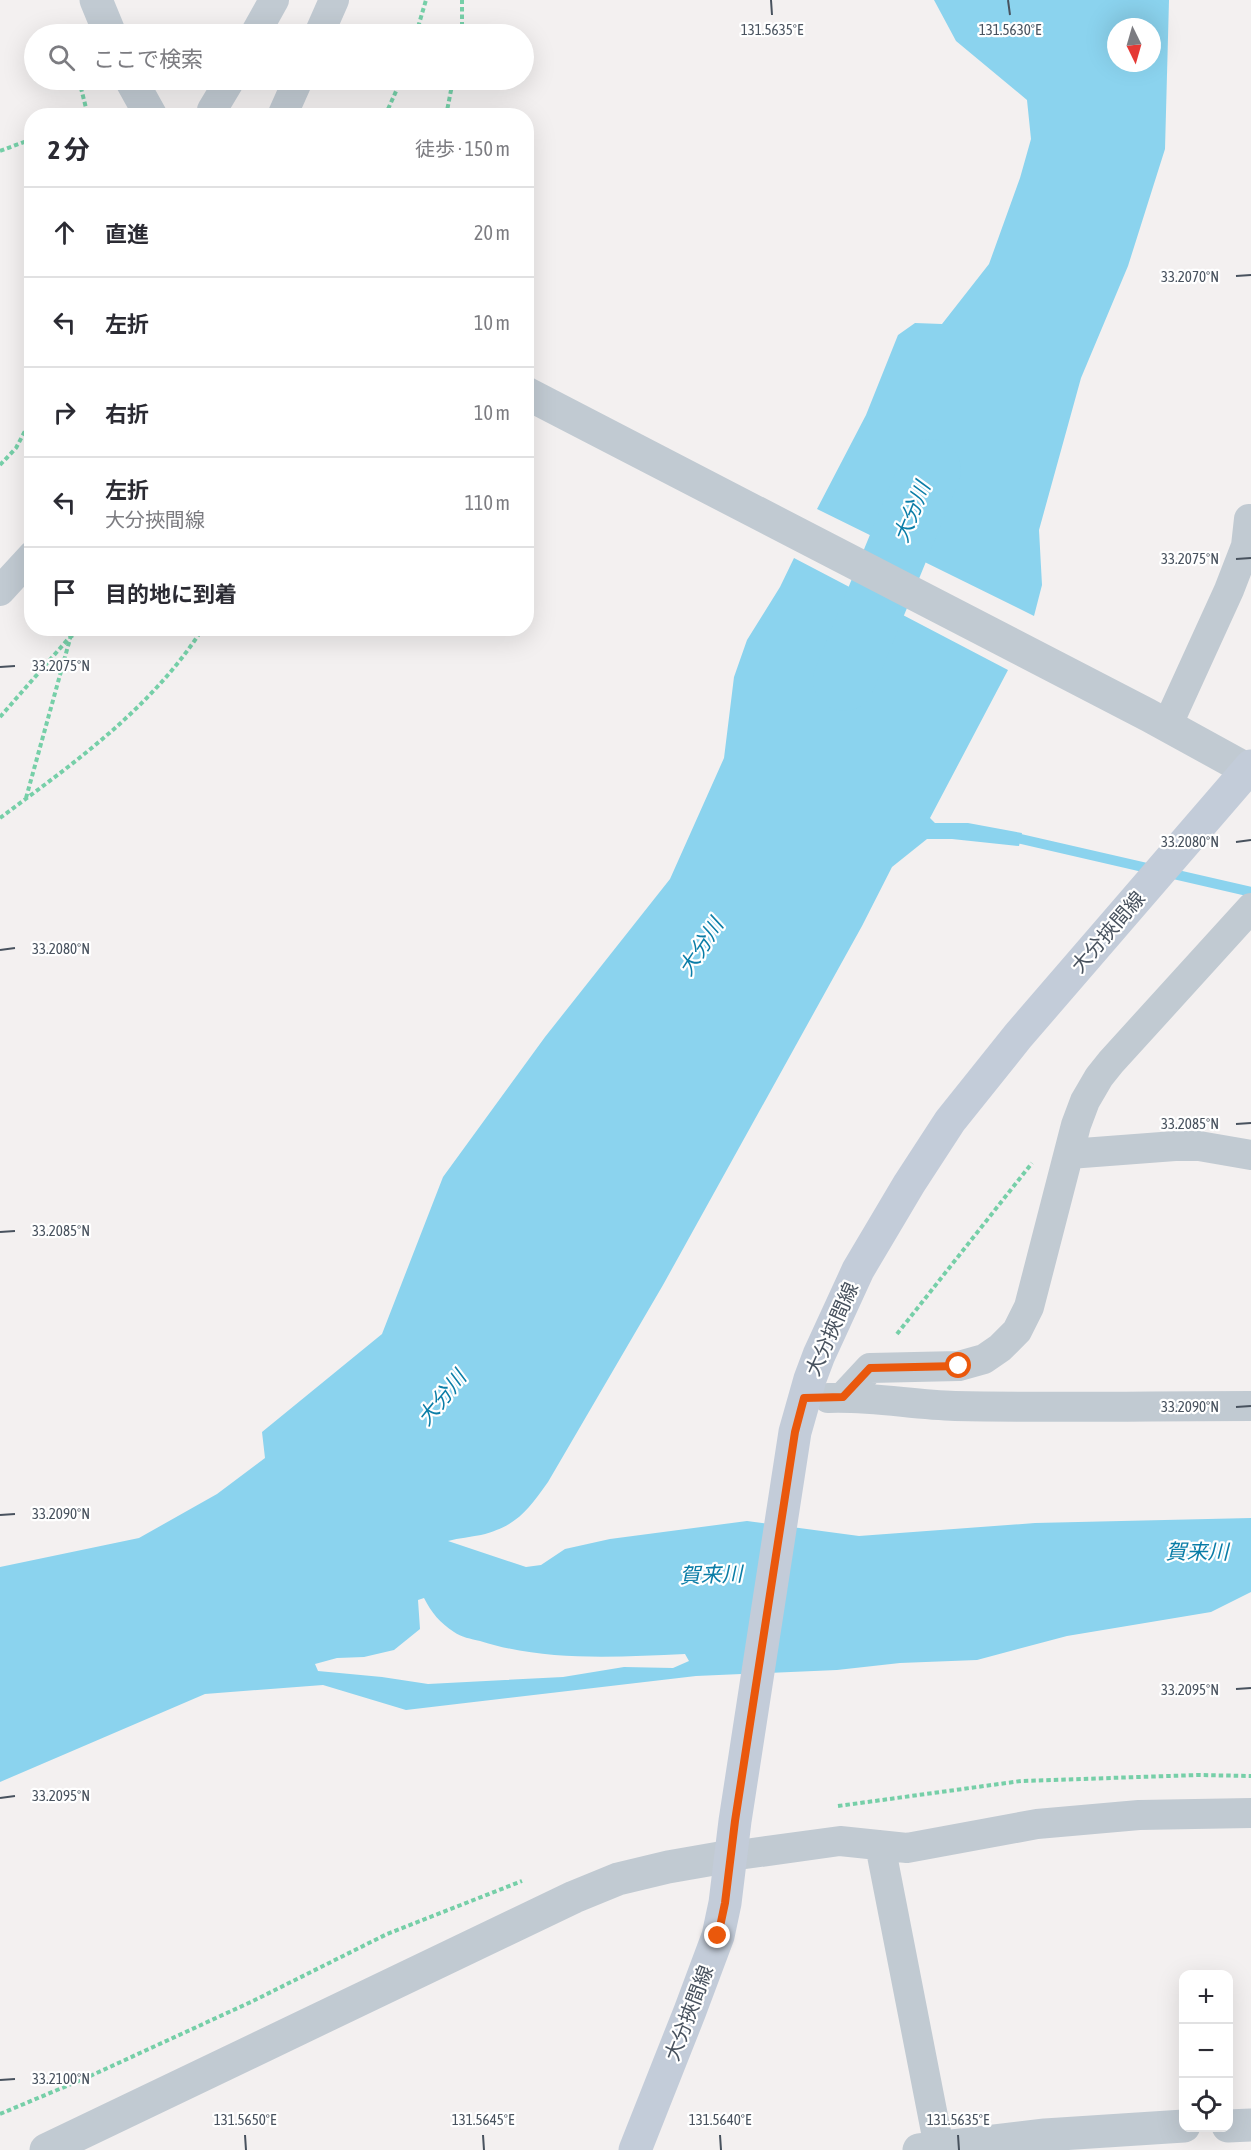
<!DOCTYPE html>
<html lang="ja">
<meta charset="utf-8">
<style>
:root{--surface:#fff;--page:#f7f7f7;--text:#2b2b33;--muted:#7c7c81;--line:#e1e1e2}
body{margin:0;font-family:"Asap Condensed","Noto Sans JP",sans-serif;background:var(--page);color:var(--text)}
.controls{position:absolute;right:18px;bottom:18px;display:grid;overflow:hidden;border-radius:12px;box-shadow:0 6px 24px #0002}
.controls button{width:54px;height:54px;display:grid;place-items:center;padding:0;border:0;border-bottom:2px solid var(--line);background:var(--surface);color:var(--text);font:30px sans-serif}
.compass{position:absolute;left:1107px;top:18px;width:54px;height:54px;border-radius:50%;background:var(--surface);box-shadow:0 6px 24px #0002;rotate:175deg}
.stop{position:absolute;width:18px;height:18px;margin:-14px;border:4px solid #ea580c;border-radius:50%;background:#fff}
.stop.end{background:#ea580c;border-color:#fff;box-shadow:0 2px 6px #0008}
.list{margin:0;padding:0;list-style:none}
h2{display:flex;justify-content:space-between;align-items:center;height:78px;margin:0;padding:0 24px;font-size:26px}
h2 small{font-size:20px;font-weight:400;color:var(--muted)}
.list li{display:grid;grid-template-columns:39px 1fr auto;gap:18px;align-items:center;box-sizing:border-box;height:90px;padding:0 24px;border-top:2px solid var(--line)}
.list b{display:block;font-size:22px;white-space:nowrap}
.list p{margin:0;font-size:20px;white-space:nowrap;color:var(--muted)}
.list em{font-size:20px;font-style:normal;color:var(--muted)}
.icon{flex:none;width:33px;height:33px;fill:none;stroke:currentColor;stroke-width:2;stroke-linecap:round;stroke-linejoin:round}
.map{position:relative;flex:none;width:1251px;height:2150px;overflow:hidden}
.search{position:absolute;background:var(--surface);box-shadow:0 6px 24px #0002;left:24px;top:24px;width:510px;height:66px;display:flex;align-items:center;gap:15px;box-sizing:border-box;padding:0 21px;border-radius:33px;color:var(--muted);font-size:22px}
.panel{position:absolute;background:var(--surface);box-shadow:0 6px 24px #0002;left:24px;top:108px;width:510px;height:528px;border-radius:24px}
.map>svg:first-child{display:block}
.water{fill:#8bd3ee;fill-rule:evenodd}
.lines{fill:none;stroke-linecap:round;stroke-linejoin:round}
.stream{stroke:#8bd3ee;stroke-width:10}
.river{stroke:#8bd3ee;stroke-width:62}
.path{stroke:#76cfa8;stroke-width:4;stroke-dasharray:4.5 3;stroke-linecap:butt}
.minor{stroke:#c1cad2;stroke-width:30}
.tertiary{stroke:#c1cad2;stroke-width:33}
.secondary{stroke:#c3ccd9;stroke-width:33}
.route{stroke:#ea580c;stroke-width:8}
.ticks{fill:none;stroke:#48525e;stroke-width:2}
.labels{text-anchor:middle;stroke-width:4.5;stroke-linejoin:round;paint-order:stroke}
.street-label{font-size:20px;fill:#48525e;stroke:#fff}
.water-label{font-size:21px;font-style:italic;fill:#0a7da7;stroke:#fff}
.ticks-label{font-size:15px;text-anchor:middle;fill:#48525e;stroke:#fff;stroke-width:4.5;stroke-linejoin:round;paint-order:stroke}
</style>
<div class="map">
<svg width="1251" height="2150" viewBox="0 0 1251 2150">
<rect width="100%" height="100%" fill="#f3f0f0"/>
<path class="water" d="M934 0H1169L1165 149 1128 266 1081 378 1039 530 1042 585 1034 616 817 509 866 415 898 335 915 323 942 324 989 264 1020 178 1031 139 1027 100 956 41ZM1116 27H1152V63H1116Z
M794 558 1008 670 930 818 935 823H968L1022 833 1019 846 952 839H927L892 867 862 926 663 1285 548 1482C528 1510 517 1526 481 1535 471 1537 459 1538 448 1541L526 1567 541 1565 565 1549 610 1539 747 1521 859 1536 1035 1523 1251 1518V1592L1211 1612 1067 1636 977 1660 900 1663 837 1670 696 1676 406 1710 323 1685 205 1694 0 1782V1567L139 1538 217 1494 265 1458 262 1432 382 1334 443 1177 545 1037 670 879 724 758 734 677 747 640 780 587ZM424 1598C431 1612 440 1623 454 1632 461 1637 471 1639 480 1641 546 1662 617 1657 685 1654L689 1661 673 1668 624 1667 563 1677 428 1684 382 1677 318 1671 315 1664 337 1658 364 1657 394 1650 420 1629 418 1600Z"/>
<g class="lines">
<path class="stream" d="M1021 839 1251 892"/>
<path class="river" d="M844 680 930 470"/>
<path class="path" d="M416 34 426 0
M462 34V0
M79 80 88 116
M385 116 401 80
M446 116 453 80
M0 151 32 139
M0 465 16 448 32 418
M0 717 69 638 83 628
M26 798 73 628
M0 818C74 763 152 708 203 628
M897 1334 1032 1163
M838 1806 1021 1781 1199 1775 1251 1776
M0 2114 88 2077 253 2001 387 1934 522 1881"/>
<path class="minor" d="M255 34 274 0
M319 34 334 0
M212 110 230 80
M282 116 298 80
M0 591 32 556
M1167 726 1229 590 1246 546 1249 519
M1069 1154 1175 1146H1199L1251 1155
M843 1397 870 1368 959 1366 984 1359 1000 1348 1017 1331 1029 1307 1076 1125 1085 1101 1099 1077 1111 1062 1251 908
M828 1398C871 1396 913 1405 955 1406 1054 1408 1152 1406 1251 1406
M880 1845 939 2147
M731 1856 840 1841 907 1848 1037 1824 1139 1815 1251 1813"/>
<path class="tertiary" d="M96 0 110 34
M131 80 151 116
M526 393 1148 715 1248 770
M1228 2126 1251 2125
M46 2150 574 1897 618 1879 668 1867 731 1856
M919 2150 1045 2135 1184 2126"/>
<path class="secondary" d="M635 2150 690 2011 718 1936 725 1903 735 1821 795 1432 810 1379 819 1355 858 1270 909 1184 950 1121 1018 1036 1251 766"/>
</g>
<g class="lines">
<path class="route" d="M718 1936 725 1903 735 1821 795 1432 804 1398 843 1397 870 1368 959 1366"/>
</g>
<path class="ticks" d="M771 0 772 15M1008 0 1010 15M1236 276 1251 275M1236 559 1251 558M0 667 15 666M1236 842 1251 840M0 950 15 948M1236 1124 1251 1123M0 1232 15 1231M1236 1407 1251 1406M0 1515 15 1514M1236 1689 1251 1688M0 1798 15 1796M0 2080 15 2079M245 2135 246 2150M483 2135 484 2150M720 2135 721 2150M958 2135 959 2150"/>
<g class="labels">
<g class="street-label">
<text transform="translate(1108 932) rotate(-49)" y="7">大分挾間線</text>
<text transform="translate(832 1329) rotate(-66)" y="7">大分挾間線</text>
<text transform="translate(689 2013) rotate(-69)" y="7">大分挾間線</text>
</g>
<g class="water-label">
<text transform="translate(912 512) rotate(-68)" y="7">大分川</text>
<text transform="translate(701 947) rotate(-57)" y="7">大分川</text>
<text transform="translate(442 1398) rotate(-51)" y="7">大分川</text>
<text x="1197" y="1559">賀来川</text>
<text transform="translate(711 1575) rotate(-2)" y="7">賀来川</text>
</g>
</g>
<g class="ticks-label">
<text x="772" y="35">131.5635°E</text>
<text x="1010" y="35">131.5630°E</text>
<text x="1190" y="282">33.2070°N</text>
<text x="1190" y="564">33.2075°N</text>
<text x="61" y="671">33.2075°N</text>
<text x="1190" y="847">33.2080°N</text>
<text x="61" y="954">33.2080°N</text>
<text x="1190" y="1129">33.2085°N</text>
<text x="61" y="1236">33.2085°N</text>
<text x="1190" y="1412">33.2090°N</text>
<text x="61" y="1519">33.2090°N</text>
<text x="1190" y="1695">33.2095°N</text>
<text x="61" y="1801">33.2095°N</text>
<text x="61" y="2084">33.2100°N</text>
<text x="245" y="2125">131.5650°E</text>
<text x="483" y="2125">131.5645°E</text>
<text x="720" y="2125">131.5640°E</text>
<text x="958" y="2125">131.5635°E</text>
</g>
</svg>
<div class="controls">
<button>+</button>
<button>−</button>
<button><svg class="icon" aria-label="locate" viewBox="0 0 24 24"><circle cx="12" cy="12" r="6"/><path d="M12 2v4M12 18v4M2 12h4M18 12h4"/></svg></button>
</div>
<svg class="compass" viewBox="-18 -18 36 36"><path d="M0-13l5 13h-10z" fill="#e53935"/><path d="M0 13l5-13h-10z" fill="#7c7c81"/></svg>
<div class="stop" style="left:959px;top:1366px"></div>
<div class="stop end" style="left:718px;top:1936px"></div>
<div class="search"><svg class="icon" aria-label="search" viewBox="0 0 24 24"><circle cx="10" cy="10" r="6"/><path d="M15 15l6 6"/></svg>ここで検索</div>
<section class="panel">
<h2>2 分<small>徒歩 · 150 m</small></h2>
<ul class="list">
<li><svg class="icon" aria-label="ahead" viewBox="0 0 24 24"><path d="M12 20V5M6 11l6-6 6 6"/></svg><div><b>直進</b></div><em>20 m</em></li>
<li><svg class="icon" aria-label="left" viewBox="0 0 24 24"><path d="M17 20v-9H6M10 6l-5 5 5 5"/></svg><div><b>左折</b></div><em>10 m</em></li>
<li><svg class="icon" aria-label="right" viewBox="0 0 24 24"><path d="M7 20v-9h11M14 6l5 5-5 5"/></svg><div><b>右折</b></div><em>10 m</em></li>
<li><svg class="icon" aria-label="left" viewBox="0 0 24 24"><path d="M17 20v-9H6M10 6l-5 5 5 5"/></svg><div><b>左折</b><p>大分挾間線</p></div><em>110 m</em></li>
<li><svg class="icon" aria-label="arrive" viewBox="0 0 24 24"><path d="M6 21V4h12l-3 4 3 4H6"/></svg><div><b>目的地に到着</b></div></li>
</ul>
</section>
</div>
